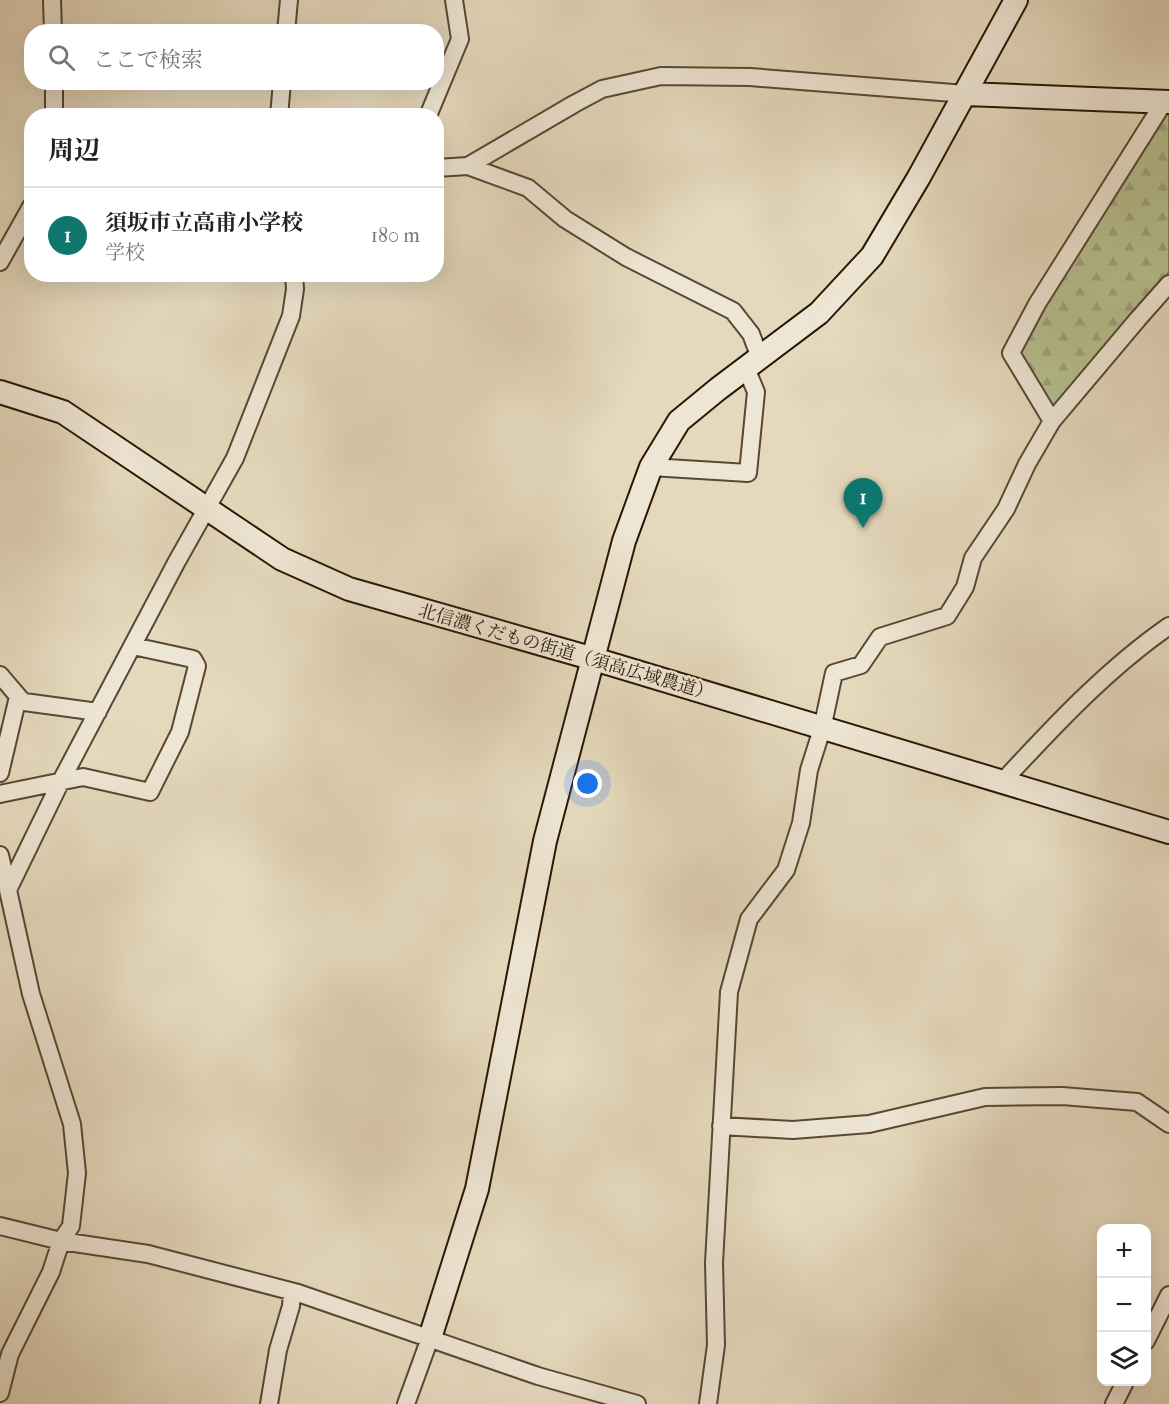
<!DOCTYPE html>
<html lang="ja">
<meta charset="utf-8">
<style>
:root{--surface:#fff;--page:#f2f2f2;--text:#222;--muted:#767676;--line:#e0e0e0;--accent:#0f766e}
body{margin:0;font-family:"IM FELL French Canon","Noto Serif JP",serif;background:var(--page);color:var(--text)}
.controls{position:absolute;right:18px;bottom:18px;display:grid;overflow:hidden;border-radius:12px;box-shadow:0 6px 24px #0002}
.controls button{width:54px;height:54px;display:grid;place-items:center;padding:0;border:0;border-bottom:2px solid var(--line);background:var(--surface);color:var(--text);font:30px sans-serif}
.you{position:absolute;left:588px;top:784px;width:21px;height:21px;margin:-15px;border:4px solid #fff;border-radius:50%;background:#1a73e8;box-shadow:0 0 0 9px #1a73e833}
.badge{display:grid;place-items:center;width:39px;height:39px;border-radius:50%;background:var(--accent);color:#fff;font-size:20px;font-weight:700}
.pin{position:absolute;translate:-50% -50px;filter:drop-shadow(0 2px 3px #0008)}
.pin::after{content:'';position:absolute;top:32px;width:21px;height:18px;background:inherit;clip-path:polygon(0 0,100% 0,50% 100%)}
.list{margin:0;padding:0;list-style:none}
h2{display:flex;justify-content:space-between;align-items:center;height:78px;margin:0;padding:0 24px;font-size:26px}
h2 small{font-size:20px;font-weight:400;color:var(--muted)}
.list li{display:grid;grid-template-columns:39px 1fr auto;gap:18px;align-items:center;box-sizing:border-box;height:96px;padding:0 24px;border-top:2px solid var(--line)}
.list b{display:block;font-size:22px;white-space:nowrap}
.list p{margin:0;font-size:20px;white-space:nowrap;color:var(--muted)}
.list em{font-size:20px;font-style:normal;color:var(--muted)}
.icon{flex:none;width:33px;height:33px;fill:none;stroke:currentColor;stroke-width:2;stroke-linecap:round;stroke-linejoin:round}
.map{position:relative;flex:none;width:1169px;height:1404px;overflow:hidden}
.search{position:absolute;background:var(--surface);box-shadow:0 6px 24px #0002;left:24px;top:24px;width:420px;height:66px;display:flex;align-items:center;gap:15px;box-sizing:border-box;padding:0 21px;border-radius:24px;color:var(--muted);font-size:22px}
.panel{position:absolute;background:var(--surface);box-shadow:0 6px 24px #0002;left:24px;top:108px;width:420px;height:174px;border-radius:24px}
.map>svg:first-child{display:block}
.forest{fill:url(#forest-firs);stroke:#706a4a;stroke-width:1.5}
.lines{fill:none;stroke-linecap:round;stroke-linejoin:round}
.street-casing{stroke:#5a4732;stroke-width:20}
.secondary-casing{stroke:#2b1603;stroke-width:26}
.street{stroke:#eee6d4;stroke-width:16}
.secondary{stroke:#eee6d4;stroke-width:22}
.labels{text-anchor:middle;stroke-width:5;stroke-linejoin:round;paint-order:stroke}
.street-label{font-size:18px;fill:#2b1603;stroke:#eee6d4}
</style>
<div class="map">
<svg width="1169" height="1404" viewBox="0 0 1169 1404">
<defs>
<pattern id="forest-firs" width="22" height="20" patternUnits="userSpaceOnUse" patternTransform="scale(1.5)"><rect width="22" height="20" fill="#b6bf90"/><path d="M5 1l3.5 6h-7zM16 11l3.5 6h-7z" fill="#9da37b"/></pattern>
</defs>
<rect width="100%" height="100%" fill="#e5d9bd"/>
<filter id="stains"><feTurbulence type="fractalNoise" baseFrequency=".00333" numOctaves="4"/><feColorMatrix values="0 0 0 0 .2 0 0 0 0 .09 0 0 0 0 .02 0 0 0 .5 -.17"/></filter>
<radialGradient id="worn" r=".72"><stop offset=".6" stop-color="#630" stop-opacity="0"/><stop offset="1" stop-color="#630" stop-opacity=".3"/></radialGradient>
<path class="forest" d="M1162 111 1169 112V272L1053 414 1016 353Z"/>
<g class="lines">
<g class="street-casing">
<path id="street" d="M52 0 53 32
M286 32 289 0
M54 82V116
M279 116 282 82
M428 116 460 39 454 0
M468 166 574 104 602 89 661 76 750 77 966 94
M436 168 468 166 528 188 565 219 626 257 733 311 751 334 760 358
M0 262 32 205
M1052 421 1138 319 1169 284
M651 467 748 473 756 392 746 368
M0 675 23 702
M0 773 17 701 98 712
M1003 781C1054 726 1107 669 1169 626
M0 794 83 777 150 792 180 732 197 666 193 659 133 646
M0 855 8 890
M721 1126 793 1130 869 1124 985 1097 1062 1096 1137 1102 1169 1124
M0 1226 61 1241 148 1254 298 1293 538 1376 637 1404
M1146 1341 1169 1295
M0 1393 10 1354 51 1272 61 1241 71 1226 77 1173 72 1124 31 994 8 890 61 781 176 563 235 458 291 316 295 289 294 274
M269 1404 278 1350 291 1306 292 1292
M406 1404 430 1338
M708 1404 716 1345 714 1263 729 992 749 919 786 870 801 823 809 770 822 729 834 673 861 665 880 637 947 616 965 587 973 558 1006 509 1027 464 1052 421 1011 353 1037 304 1164 102
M1114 1404 1125 1382"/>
</g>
<g class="secondary-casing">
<path id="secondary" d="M966 94 1169 102
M0 392 63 412 282 559 349 589 594 659 1169 832
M430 1338 477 1189 545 841 624 541 651 467 679 421 718 389 819 313 872 256 919 177 1016 0"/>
</g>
<use href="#street" class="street"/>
<use href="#secondary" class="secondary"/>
</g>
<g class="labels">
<g class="street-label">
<text transform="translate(566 652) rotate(16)" y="6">北信濃くだもの街道（須高広域農道）</text>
</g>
</g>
<rect width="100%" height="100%" filter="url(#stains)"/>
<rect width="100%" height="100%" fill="url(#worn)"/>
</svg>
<div class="controls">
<button>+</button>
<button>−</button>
<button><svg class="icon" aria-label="layers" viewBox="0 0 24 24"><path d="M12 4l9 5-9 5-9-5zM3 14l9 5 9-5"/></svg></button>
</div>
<div class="you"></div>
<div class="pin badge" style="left:863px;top:528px">1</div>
<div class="search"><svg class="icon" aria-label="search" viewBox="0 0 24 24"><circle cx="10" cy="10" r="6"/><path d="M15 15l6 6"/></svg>ここで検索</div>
<section class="panel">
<h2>周辺<small></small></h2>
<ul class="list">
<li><span class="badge">1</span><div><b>須坂市立高甫小学校</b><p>学校</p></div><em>180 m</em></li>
</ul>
</section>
</div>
